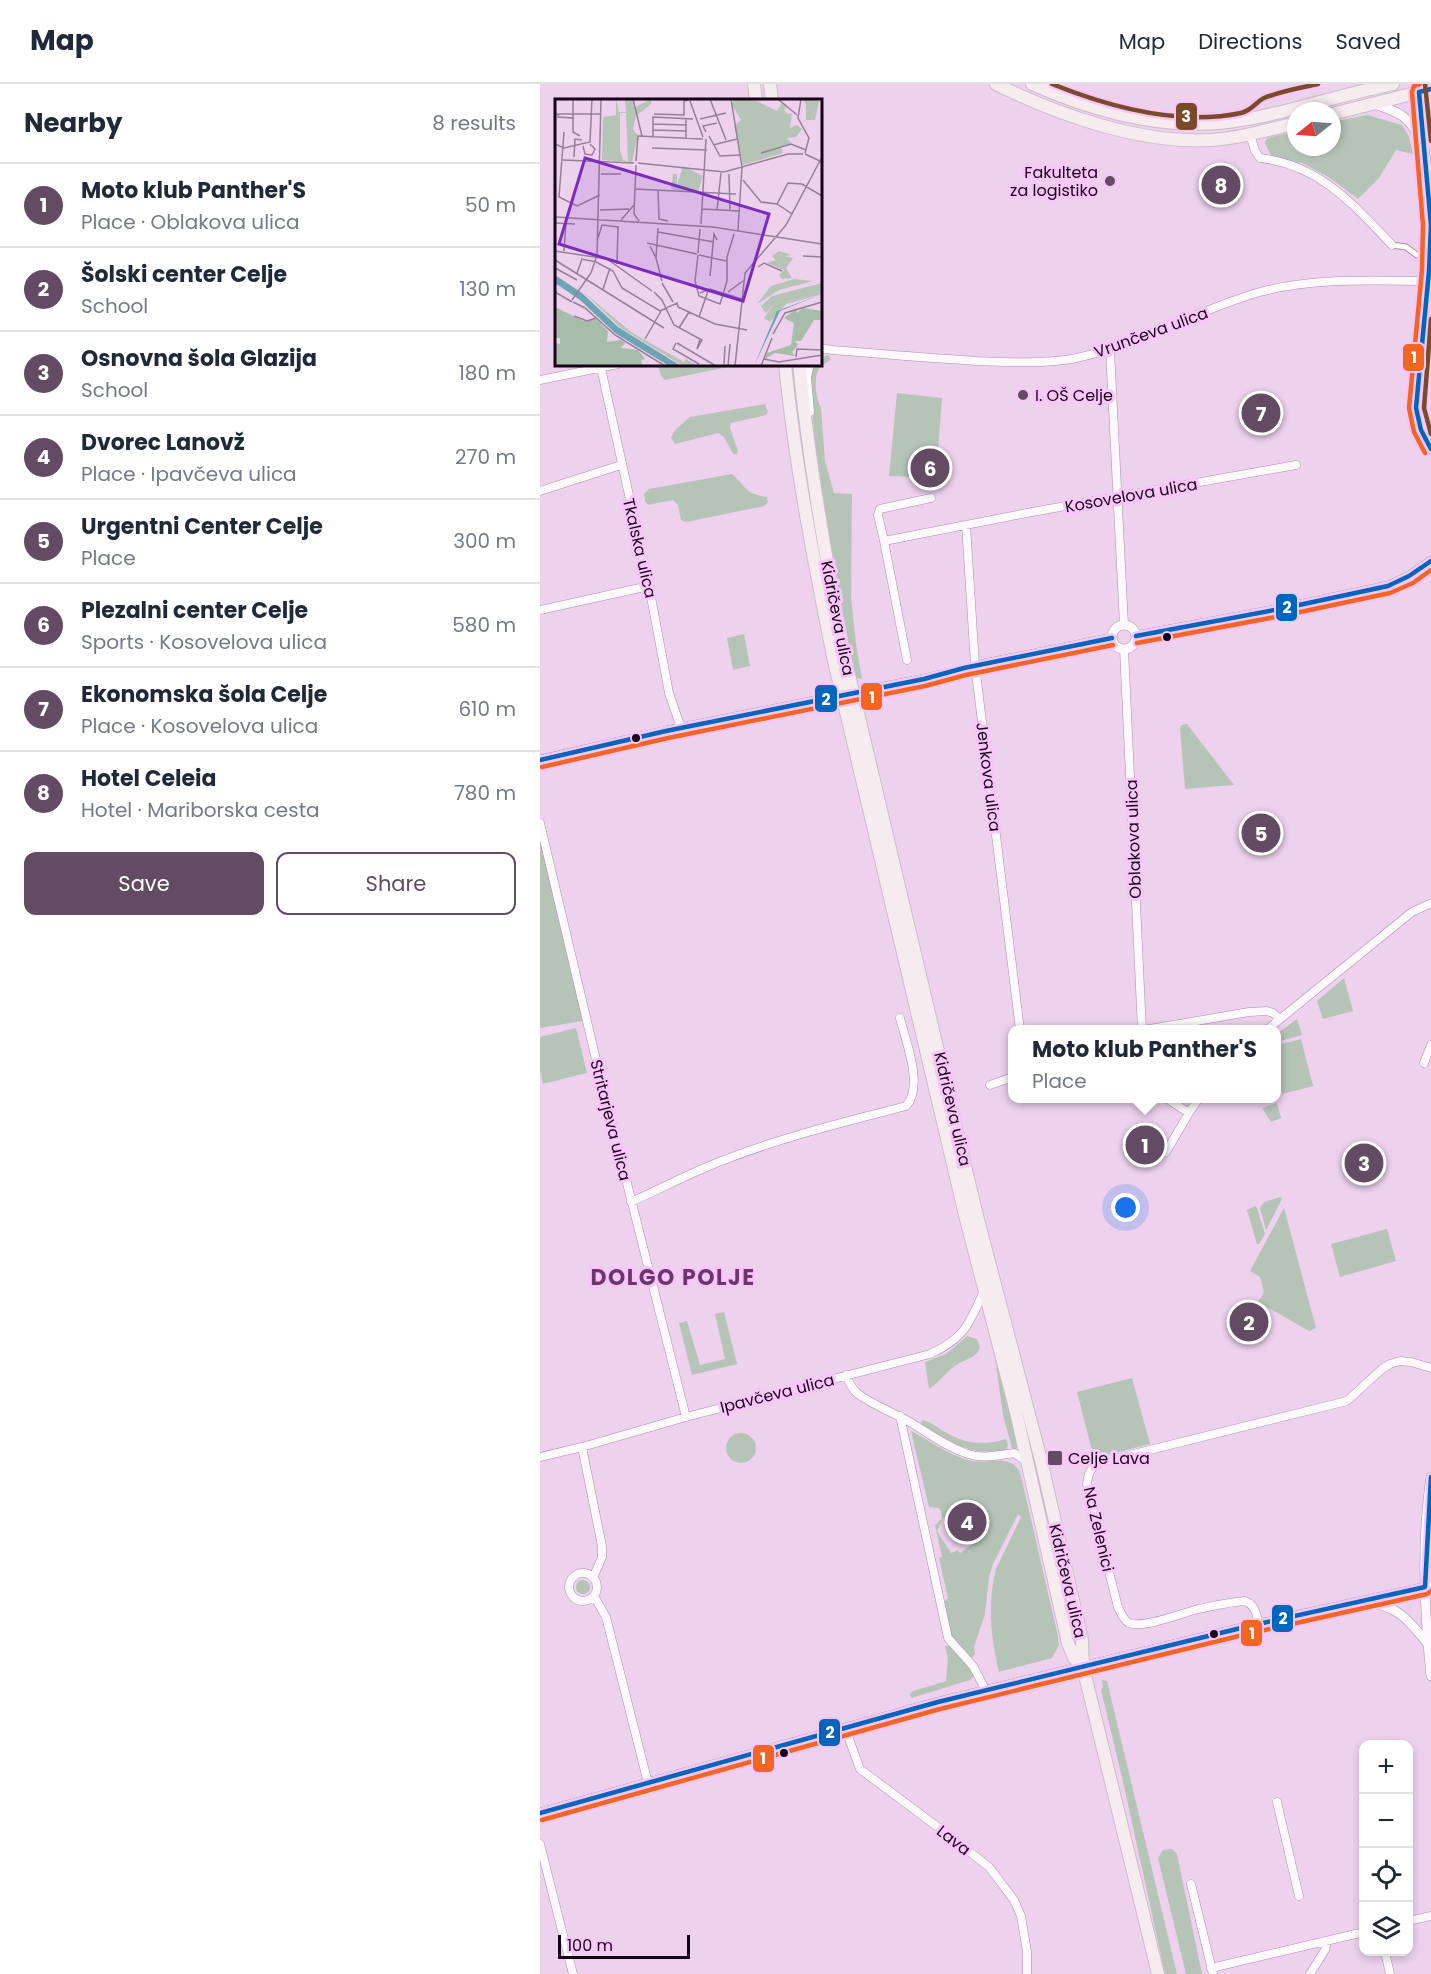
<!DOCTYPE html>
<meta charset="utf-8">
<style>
:root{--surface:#fff;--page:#f6f6f7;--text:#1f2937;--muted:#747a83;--line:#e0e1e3;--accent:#624b63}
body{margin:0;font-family:Poppins,sans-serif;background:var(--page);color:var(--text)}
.controls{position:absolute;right:18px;bottom:18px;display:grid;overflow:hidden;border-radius:12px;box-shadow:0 3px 9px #0003}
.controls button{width:54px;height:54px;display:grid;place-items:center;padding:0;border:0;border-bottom:2px solid var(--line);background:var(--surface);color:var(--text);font:30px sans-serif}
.compass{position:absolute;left:747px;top:18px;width:54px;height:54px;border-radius:50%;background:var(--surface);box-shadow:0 3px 9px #0003;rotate:253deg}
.scale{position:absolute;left:18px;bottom:15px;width:132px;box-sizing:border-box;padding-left:6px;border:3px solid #170318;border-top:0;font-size:16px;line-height:21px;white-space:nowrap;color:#170318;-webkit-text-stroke:4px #f8c6f8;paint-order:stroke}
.you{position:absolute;left:586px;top:1124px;width:21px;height:21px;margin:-15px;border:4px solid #fff;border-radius:50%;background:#1a73e8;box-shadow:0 0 0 9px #1a73e833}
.badge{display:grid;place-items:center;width:39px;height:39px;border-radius:50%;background:var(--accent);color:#fff;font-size:20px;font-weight:700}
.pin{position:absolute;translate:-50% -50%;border:3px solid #fff;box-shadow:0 2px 6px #0006}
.popup{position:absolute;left:468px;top:941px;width:273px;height:78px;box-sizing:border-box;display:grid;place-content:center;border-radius:12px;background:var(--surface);filter:drop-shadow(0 2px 4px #0005);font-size:20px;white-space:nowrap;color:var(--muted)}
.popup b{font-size:22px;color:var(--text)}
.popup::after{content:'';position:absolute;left:50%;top:100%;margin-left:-12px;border:12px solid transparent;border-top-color:var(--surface)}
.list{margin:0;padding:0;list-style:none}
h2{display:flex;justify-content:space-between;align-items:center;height:78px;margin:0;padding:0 24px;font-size:26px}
h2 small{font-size:20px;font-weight:400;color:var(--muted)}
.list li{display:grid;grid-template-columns:39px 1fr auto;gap:18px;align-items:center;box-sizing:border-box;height:84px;padding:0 24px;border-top:2px solid var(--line)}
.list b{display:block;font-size:22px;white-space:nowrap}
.list p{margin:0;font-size:20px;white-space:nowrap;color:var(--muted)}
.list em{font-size:20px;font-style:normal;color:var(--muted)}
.actions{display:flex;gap:12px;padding:18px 24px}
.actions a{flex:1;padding:14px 0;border:2px solid var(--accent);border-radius:12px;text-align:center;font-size:21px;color:var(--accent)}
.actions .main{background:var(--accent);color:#fff}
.icon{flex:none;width:33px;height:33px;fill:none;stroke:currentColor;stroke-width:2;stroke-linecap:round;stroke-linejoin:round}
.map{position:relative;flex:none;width:891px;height:1890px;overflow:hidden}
header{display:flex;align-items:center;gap:36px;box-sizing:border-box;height:84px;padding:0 30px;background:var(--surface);border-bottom:2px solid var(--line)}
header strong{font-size:28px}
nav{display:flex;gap:33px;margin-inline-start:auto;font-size:21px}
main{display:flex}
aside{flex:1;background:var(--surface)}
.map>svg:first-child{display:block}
.green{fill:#b6c4b8;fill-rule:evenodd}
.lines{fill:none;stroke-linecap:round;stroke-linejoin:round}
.tertiary-tunnel{stroke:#cdb2cd;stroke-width:9;stroke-dasharray:9 4.5;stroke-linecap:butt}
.pedestrian-casing{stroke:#a891a8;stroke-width:7}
.minor-casing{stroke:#a891a8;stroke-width:9}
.tertiary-casing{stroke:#a891a8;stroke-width:10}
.primary-casing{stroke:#cabcca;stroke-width:14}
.pedestrian{stroke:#fcf8fc;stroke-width:5}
.minor{stroke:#fcf8fc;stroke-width:8}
.tertiary{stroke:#fcf8fc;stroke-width:9}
.primary{stroke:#f6ebef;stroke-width:12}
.bus-1-casing{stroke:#f8c6f8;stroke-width:9}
.bus-2-casing{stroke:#f8c6f8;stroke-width:9}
.bus-3-casing{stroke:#f8c6f8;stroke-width:9}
.bus-1{stroke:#0065bd;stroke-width:4.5}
.bus-2{stroke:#f26522;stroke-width:4.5}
.bus-3{stroke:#7a4b2a;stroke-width:4.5}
.poi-dot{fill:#624b63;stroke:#f8c6f8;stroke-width:2}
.bus-dot{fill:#170318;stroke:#f8c6f8;stroke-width:2}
.labels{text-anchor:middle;stroke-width:6;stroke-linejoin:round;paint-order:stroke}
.poi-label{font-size:16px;fill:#170318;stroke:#f8c6f8;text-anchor:start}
.street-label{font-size:16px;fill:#170318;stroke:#f8c6f8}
.district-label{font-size:22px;font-weight:bold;letter-spacing:1.5px;fill:#6c366d;stroke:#f8c6f8}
.inset-road{fill:none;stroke:#977f98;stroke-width:1.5}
.view{fill:#7b2cbf;fill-opacity:0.15;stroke:#7b2cbf;stroke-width:3}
.inset-edge{fill:none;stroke:#170318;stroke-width:3}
.line-badge{stroke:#f8c6f8;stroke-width:2}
.badge-label{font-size:16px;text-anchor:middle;font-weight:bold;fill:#fff}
</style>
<header>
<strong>Map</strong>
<nav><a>Map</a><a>Directions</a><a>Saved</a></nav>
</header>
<main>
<aside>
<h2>Nearby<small>8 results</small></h2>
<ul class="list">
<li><span class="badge">1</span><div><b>Moto klub Panther'S</b><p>Place · Oblakova ulica</p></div><em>50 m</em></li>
<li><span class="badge">2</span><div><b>Šolski center Celje</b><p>School</p></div><em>130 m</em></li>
<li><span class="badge">3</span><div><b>Osnovna šola Glazija</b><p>School</p></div><em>180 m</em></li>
<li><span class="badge">4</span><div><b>Dvorec Lanovž</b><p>Place · Ipavčeva ulica</p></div><em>270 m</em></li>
<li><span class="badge">5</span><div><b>Urgentni Center Celje</b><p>Place</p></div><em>300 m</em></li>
<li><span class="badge">6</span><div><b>Plezalni center Celje</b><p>Sports · Kosovelova ulica</p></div><em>580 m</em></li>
<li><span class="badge">7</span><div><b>Ekonomska šola Celje</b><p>Place · Kosovelova ulica</p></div><em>610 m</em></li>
<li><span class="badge">8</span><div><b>Hotel Celeia</b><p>Hotel · Mariborska cesta</p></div><em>780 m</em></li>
</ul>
<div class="actions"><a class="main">Save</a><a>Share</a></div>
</aside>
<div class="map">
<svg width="891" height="1890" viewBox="0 0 891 1890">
<rect width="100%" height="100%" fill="#edd1ed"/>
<path class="green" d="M827 31 862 41 869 53 873 70 856 66 839 94 818 115 790 94 762 79 733 76 725 59 727 54 756 47V63H792V38Z
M288 271 291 275C287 279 282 280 279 285 273 295 276 314 281 324L285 377 294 409 312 410 311 514 316 560 322 595 316 594 303 539 280 410 269 295 273 281 280 280 281 274Z
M118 281V280L197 281 125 296 121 292Z
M357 309 402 314 396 394 349 392Z
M225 320 228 328 226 331 191 339 190 344 198 367 197 370H193L184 353 178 349 135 360 131 354 135 346 150 333Z
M192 390C207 403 204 410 227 413L228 418 224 422 146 438 141 436 138 421 133 416 108 421 105 417 104 410 109 405Z
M204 550 210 582 193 586 187 554Z
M645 640H647L694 701 645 705 640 645 641 642Z
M0 754 43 937 0 944Z
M804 894 813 927 783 935 777 917Z
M757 935 762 951 737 958V950Z
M36 944 47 989 3 1000 0 986V953Z
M761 955 773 1002 742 1010 737 993V961Z
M737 1019 741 1034 731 1038 722 1024Z
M740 1113 742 1115 726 1146 720 1124 724 1118Z
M715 1122 717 1124 725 1150 719 1160H717L707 1126Z
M744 1124 776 1244 769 1247 718 1218 724 1208 720 1193 710 1187Z
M847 1145 856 1177 800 1193 791 1160Z
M184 1228 197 1280 152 1291 139 1239 147 1237 160 1281 185 1275 175 1230Z
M427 1252 437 1255C439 1260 441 1263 438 1268 434 1274 424 1276 418 1280 406 1287 399 1299 389 1305L385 1278 406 1270Z
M455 1274 458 1278 478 1362 475 1366 472 1364 463 1331Z
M592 1294 610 1360 554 1374 537 1308Z
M383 1336C391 1338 398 1344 405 1348 425 1360 444 1362 466 1355L468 1361 467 1365C435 1374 410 1359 384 1343L381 1338Z
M371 1347C388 1356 414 1374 432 1377 450 1380 470 1370 480 1388L517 1548 519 1561 512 1574 459 1588C451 1555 447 1519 456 1485L481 1433 478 1430 453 1480 449 1493 445 1530 434 1563 435 1570 430 1576 435 1591 430 1596 371 1614 370 1610 373 1607 406 1597 408 1574 405 1562H413L402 1521 408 1514 399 1474 402 1473 395 1441 402 1435 401 1427 399 1424 389 1423ZM426 1419 448 1449 420 1469 418 1466 411 1469 397 1447 403 1434Z
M186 1364a15 15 0 1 1 30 0a15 15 0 1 1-30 0Z
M36 1503a7 7 0 1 1 14 0a7 7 0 1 1-14 0Z
M562 1596 567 1597 637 1890H625L584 1702 561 1606 563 1603Z
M632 1765 637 1770 662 1890H646L618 1774 623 1766Z"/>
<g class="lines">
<path class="tertiary-tunnel" d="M309 610 339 604"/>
<g class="pedestrian-casing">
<path id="pedestrian" d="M852 161 866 163 877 171 890 172"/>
</g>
<g class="minor-casing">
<path id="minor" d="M710 50 715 67 720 74C780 81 813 120 852 161
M280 264 292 266C340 270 389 274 437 277 468 278 501 280 532 275 597 262 656 226 720 208 775 193 834 197 891 197
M570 266 584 541
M270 280 267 293 270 328
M61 284 109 502 129 609 141 644
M0 296 78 280
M0 407 81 381
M391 414 340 425 338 431 344 457 492 428 756 381
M426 441 435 581 480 946
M344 457 367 576
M0 526 109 502
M584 565 602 946
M0 739 59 988 146 1333
M740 935 872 828 891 819
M604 946 709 928 727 927 733 929 740 935 727 946
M884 979 891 961
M450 1001 473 993
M626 1014 649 1029 626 1068
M649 1029 659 1014
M91 1118C122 1104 152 1088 184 1076 243 1053 304 1038 366 1022 384 1003 366 958 360 934
M306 1291C309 1299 312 1305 318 1310 333 1321 352 1328 368 1337 387 1348 406 1363 428 1370 443 1375 460 1371 474 1369L486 1377
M360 1332 408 1554 433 1582 446 1607
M42 1363 62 1462V1473L53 1494
M0 1373 42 1363 146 1333 390 1270C425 1254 429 1240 444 1207
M29 1503a14 14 0 1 1 28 0a14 14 0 1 1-28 0Z
M54 1512 66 1533 108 1699
M719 1540C716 1530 716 1521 705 1517 689 1518 673 1522 658 1525 643 1529 602 1545 589 1539 583 1536 581 1529 578 1523L547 1401C548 1389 550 1384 561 1378L807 1317 842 1285 850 1280 860 1277 871 1278 891 1284
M305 1644 320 1685 403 1747 449 1783 474 1816 481 1832 487 1868V1890
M737 1718 759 1812
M0 1760 33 1890
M651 1800 673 1890
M868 1837 891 1832
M845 1868 850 1890
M671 1884 824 1848
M770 1890 785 1866 787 1857"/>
</g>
<g class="tertiary-casing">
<path id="tertiary" d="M877 0 888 97 891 139 889 197 885 217 876 324C878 340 882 352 891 365
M835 20C863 30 869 32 882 59
M572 553a12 12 0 1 1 24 0a12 12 0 1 1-24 0Z
M596 552 745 524 848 502 869 492 891 477
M339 604 384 595 444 580 572 554
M0 676 126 647 294 613
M891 1393C881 1458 884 1526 891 1592
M826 1518C857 1521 869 1536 887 1559
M0 1729 398 1618 705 1543 891 1502"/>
</g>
<g class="primary-casing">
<path id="primary" d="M214 0 216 16
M230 0 232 16
M456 0C518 31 601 60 671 56 700 54 728 46 756 39
M492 0C551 26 622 46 688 38 743 31 798 11 853 0
M792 30 891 5
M245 280C255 380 274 479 294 577L425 1131 476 1328 528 1559 534 1574 543 1583
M259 280C269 379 286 477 305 574L436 1128 501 1376 542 1556 543 1583 618 1890"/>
</g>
<use href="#pedestrian" class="pedestrian"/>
<use href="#minor" class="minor"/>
<use href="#tertiary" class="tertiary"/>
<use href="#primary" class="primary"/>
<g class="bus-1-casing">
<path id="bus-1" d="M891 5 879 8 891 141 889 187 876 324 881 346 891 365
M596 552 745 524 848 502 869 492 891 477
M0 676 126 647 384 595 424 584 572 554
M0 1729 398 1618 705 1543 885 1503 891 1393"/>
</g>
<g class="bus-2-casing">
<path id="bus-2" d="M880 0 874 2 872 8 883 141 882 186 869 324 874 348 885 369
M597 559 746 531 850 509 873 499 891 486
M2 683 128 654 385 602 426 591 573 561
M2 1736 400 1625 707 1550 887 1510 891 1507"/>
</g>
<g class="bus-3-casing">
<path id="bus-3" d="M512 0C569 23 639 42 701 29 711 27 716 18 724 14 741 7 760 4 778 0
M885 0 891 57
M891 235 884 324 891 350"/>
</g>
<use href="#bus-1" class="bus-1"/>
<use href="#bus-2" class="bus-2"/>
<use href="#bus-3" class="bus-3"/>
</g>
<g class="poi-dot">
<circle cx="570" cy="97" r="6"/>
<circle cx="483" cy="311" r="6"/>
<rect x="507" y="1366" width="16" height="16" rx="3"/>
</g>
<g class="bus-dot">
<circle cx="627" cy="553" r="5"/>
<circle cx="96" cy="654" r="5"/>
<circle cx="674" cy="1550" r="5"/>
<circle cx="244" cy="1669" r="5"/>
</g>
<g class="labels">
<g class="poi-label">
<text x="558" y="94" text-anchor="end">Fakulteta<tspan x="558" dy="18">za logistiko</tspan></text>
<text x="495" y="317">I. OŠ Celje</text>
<text x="528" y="1380">Celje Lava</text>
</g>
<g class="street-label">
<text transform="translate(611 248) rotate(-20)" y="6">Vrunčeva ulica</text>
<text transform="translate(591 411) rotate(-10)" y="6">Kosovelova ulica</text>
<text transform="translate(100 464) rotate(77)" y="6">Tkalska ulica</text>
<text transform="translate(298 534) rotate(79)" y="6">Kidričeva ulica</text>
<text transform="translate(449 693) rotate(83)" y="6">Jenkova ulica</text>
<text transform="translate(593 755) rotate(-92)" y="6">Oblakova ulica</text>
<text transform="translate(413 1025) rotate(77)" y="6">Kidričeva ulica</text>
<text transform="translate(71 1036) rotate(76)" y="6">Stritarjeva ulica</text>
<text transform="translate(237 1309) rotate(-14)" y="6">Ipavčeva ulica</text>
<text transform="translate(559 1445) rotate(77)" y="6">Na Zelenici</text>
<text transform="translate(528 1497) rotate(77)" y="6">Kidričeva ulica</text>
<text transform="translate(414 1756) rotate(38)" y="6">Lava</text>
</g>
<g class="district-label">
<text x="133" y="1201">DOLGO POLJE</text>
</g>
</g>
<g transform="translate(15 15)">
<rect width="267" height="267" fill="#edd1ed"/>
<path d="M61 0 64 13H71L70 0H77L79 9 96 0V5L81 17 78 30 83 37 77 63 47 61 48 18 61 16ZM65 14H71L73 62 68 61 65 51ZM179 0H197L222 12 227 4 232 6 229 11 233 15 237 14 235 29 242 26 247 30 241 38 231 39 237 44 226 48 228 54 188 66 179 27 186 21 177 6ZM247 0 264 2 260 21H251V5ZM128 67 148 77 143 93 116 90 118 75H122V86ZM224 152 237 156 230 157 238 159 231 169 237 179 227 180 224 176 229 171 212 164 221 161 217 157ZM239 180 258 182 224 191 202 205 216 187ZM267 184V195L231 205 215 223 209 219 220 203 211 214 206 207 217 197ZM26 191 76 233 129 263 131 260 143 267H128L66 229Z" fill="#b6c4b8" fill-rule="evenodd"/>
<path d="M0 208 28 222 41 220 53 232 52 243 66 241 70 244 66 249 83 251 90 260 86 261 88 267H0V244L5 245V239H0ZM248 209 267 212V221H259L246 242H240L243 246 237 253 240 257 220 254 210 260 212 254 236 246 239 224 229 219 241 210 242 214Z" fill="#a7bda9"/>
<path d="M0 176 27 194 63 228 126 267H114L60 234 25 201 0 184ZM267 195 225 212 199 267 222 212Z" fill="#6ca4b4"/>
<path class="inset-road" d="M18 0V33L25 37M78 0 87 37M155 0 171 41M176 0 187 68 183 131M223 0 242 16M246 0 243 19 254 39 250 54M135 2 148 38M0 15H46M3 15V18L18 19M99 15 129 16V2L134 1M145 20 171 14M98 25 131 26M98 31 131 32M9 33 4 98 22 107 45 96M151 33 148 27 162 24M154 37 165 57 186 56M98 38V18L138 20M131 39V20M0 45 9 49 35 43 37 0M158 46 182 40M28 47 30 55 37 56 40 50 35 45M97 49 152 51M206 54 236 45 251 51M250 55 267 63M19 58 20 40 27 41M8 61 79 64M81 62 83 37 148 40M83 64 169 73 233 55H248M81 66 79 115 84 122M46 75H66M174 75 175 112M188 81 206 103 222 105 237 115M80 90 181 95M103 91 104 120 113 122M222 105 233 84 247 85 267 97M147 110 184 112M45 111 74 110M162 111 166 74M0 118 158 128 267 145M66 121 79 106M0 124 20 125M146 125 151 40M103 133 159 143M43 139 47 126 63 128 62 165M92 144 142 155M95 147 101 159 103 129M0 152 52 160 97 192M9 152 11 124M143 154 145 130M143 156 140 182 144 197 165 205 172 182V158L179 135M144 156 171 162M248 157 267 158M101 159 107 182M0 161 109 229M203 168 209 164 227 172M0 169 22 181M22 174 27 160 41 163 58 172 67 189 105 212 122 204 123 208M155 177 159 135 162 141M107 184 118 203M48 190 55 169M0 193 17 203M99 193 107 201 119 226 147 241 142 250 145 240M173 193 188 182M145 194 155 190 187 200M17 201 36 174 42 156 46 0M18 203 30 209 60 236 110 267M123 208 160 225 192 231M19 217 32 222 41 219M144 218 153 192M124 229 134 213M218 235 230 214 267 203M90 240 106 212M121 244 118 250 144 265M122 244 161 267M241 258 242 250 267 251M209 260 224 263 267 256M169 265 170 247M173 267 175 245M180 267 190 174 231 126 267 58M206 267 217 239"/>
<path class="view" d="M30 59 214 115 188 202 4 145Z"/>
<rect width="267" height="267" class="inset-edge"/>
</g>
<g class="line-badge">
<rect x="635" y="18" width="23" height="29" rx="6" fill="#7a4b2a"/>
<rect x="862" y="259" width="23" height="29" rx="6" fill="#f26522"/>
<rect x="735" y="509" width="23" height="29" rx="6" fill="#0065bd"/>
<rect x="320" y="598" width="23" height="29" rx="6" fill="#f26522"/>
<rect x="274" y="600" width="24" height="29" rx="6" fill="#0065bd"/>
<rect x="731" y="1520" width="23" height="29" rx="6" fill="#0065bd"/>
<rect x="700" y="1535" width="23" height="28" rx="6" fill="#f26522"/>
<rect x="278" y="1634" width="23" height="29" rx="6" fill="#0065bd"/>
<rect x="212" y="1660" width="23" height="29" rx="6" fill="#f26522"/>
</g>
<g class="badge-label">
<text x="646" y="38">3</text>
<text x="874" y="279">1</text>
<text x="747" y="529">2</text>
<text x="332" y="619">1</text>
<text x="286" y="621">2</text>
<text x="743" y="1540">2</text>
<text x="712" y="1555">1</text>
<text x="290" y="1654">2</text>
<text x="223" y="1680">1</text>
</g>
</svg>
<div class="controls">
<button>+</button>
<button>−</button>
<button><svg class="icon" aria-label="locate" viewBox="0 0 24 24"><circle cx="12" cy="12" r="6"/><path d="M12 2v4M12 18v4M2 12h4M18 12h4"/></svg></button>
<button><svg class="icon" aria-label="layers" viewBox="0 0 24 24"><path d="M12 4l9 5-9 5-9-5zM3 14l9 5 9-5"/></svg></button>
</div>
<svg class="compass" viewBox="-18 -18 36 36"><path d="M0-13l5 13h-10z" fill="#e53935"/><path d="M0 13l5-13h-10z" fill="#747a83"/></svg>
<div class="scale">100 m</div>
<div class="you"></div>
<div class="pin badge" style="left:605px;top:1061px">1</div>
<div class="popup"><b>Moto klub Panther'S</b>Place</div>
<div class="pin badge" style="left:709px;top:1238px">2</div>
<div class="pin badge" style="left:824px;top:1079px">3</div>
<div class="pin badge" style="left:427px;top:1438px">4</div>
<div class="pin badge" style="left:721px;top:749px">5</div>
<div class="pin badge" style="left:390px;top:384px">6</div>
<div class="pin badge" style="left:721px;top:329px">7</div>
<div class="pin badge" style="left:681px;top:101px">8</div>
</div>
</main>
